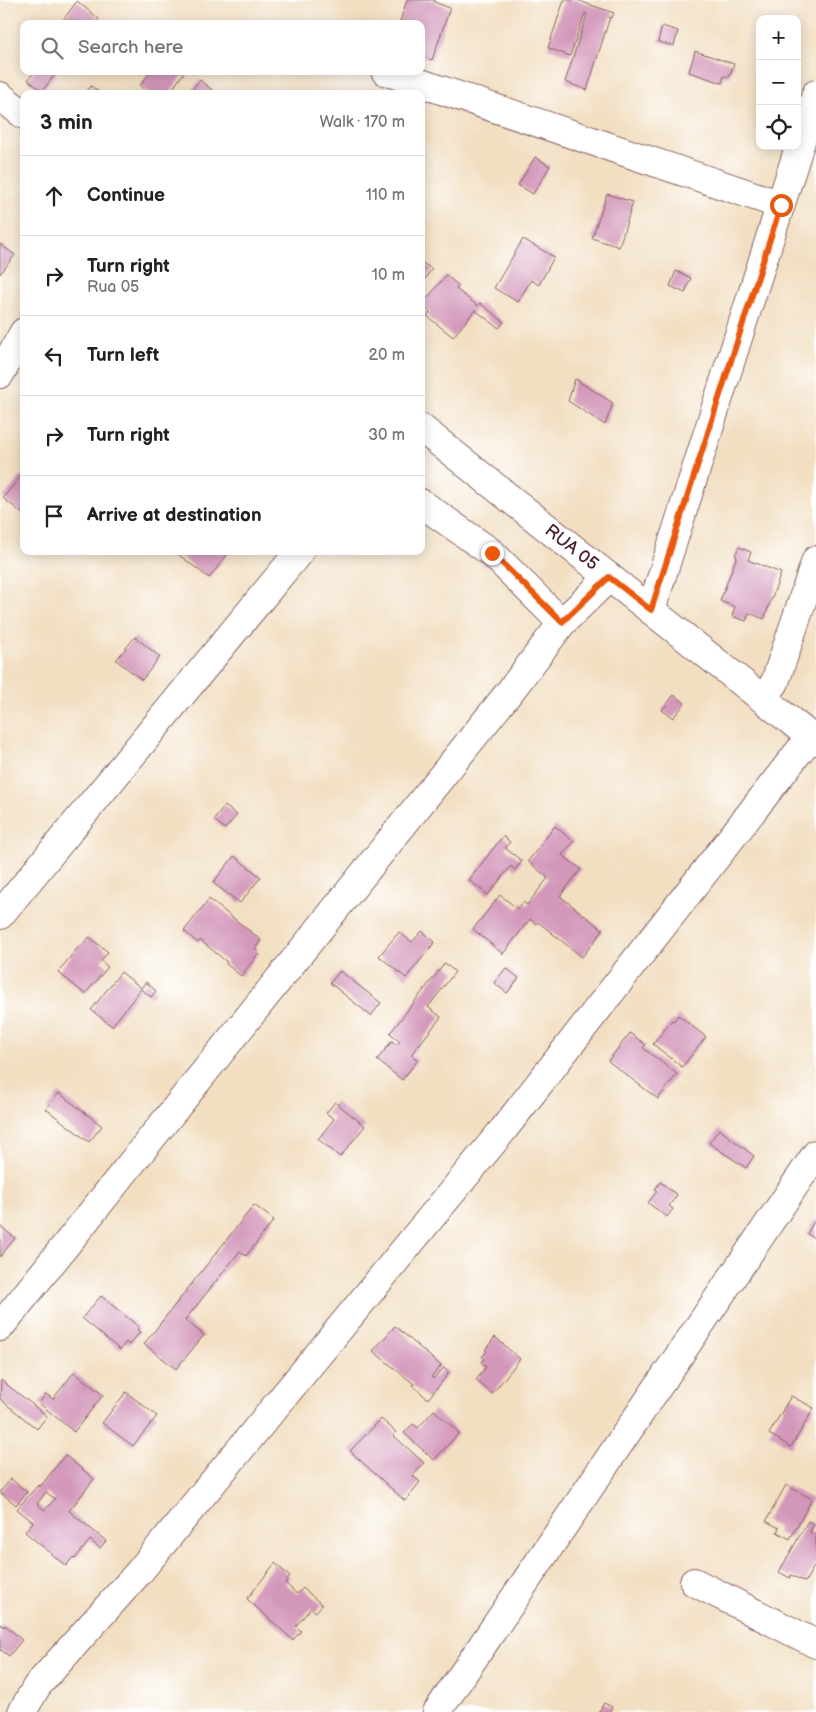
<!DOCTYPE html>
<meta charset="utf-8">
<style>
:root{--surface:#fff;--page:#f6f6f6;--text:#202124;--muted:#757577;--line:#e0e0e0}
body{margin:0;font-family:"Balsamiq Sans",sans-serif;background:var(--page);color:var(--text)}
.controls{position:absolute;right:15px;top:15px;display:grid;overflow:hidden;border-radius:10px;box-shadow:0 2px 12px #0003}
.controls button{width:45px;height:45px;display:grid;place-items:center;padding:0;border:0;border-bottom:1px solid var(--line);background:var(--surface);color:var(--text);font:25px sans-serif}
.stop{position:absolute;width:15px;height:15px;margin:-11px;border:4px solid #ea580c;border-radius:50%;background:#fff}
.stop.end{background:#ea580c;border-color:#fff;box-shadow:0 1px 5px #0008}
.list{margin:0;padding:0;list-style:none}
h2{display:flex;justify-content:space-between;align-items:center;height:65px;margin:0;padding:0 20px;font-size:21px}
h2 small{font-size:16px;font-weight:400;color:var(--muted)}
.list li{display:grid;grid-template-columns:32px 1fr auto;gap:15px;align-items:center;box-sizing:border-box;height:80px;padding:0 20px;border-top:1px solid var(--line)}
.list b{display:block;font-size:19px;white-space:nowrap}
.list p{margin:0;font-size:16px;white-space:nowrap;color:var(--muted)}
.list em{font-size:16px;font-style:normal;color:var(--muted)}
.icon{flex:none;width:28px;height:28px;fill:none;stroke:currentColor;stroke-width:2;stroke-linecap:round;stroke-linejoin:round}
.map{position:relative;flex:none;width:816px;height:1712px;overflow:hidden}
.search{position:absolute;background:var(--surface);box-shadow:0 2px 12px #0003;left:20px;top:20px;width:405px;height:55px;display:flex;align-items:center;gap:12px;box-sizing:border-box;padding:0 18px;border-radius:10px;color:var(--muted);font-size:19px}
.panel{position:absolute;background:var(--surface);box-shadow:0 2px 12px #0003;left:20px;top:90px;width:405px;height:465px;border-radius:10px}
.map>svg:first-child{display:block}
.building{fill:#d397ba;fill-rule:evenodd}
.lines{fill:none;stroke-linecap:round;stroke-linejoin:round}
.minor-casing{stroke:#856260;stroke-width:30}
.tertiary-casing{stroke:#856260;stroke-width:30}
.minor{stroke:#fff;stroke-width:28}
.tertiary{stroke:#fff;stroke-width:28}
.route{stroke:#ea580c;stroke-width:6}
.labels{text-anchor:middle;stroke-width:4;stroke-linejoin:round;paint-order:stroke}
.street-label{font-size:18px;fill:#4a1f2b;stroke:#fff}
</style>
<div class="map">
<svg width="816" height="1712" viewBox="0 0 816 1712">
<rect width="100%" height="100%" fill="#fff"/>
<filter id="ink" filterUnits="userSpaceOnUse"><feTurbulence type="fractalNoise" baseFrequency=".02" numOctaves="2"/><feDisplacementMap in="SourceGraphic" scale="10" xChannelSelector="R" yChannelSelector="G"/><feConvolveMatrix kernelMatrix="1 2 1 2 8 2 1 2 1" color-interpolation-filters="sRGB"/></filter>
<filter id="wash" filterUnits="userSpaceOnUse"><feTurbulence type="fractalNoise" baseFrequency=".0096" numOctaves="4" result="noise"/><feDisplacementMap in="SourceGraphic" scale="20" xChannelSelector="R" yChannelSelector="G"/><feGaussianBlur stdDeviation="1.12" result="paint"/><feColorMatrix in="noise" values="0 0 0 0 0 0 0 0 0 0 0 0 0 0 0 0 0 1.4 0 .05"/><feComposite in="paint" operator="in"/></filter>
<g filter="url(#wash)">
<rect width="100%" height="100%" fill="#f2dfc2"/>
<g id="blocks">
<path class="building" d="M407 0H435L434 2 450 8 432 60 421 56V24H399Z
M564 0H577L614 13 612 18 610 17 587 90 565 82 587 14 585 13 570 56 548 48Z
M77 1 99 19 95 24H60Z
M662 26 678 31 674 46 658 42Z
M695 51 734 64 729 77 724 76 722 83 689 72Z
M35 71H58L42 91 28 80Z
M149 71H185L169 94H150L140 86 150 72Z
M200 80 217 94H188Z
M91 86 102 94H85Z
M535 157 550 166 533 194 518 185Z
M607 194 633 202 619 247 592 238Z
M523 239 554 257 539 285 531 280 518 302 494 288Z
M0 244 15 255 0 274Z
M421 262 432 269 421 284Z
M676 271 691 278 685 293 670 286Z
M446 275 459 286 456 289 478 306 480 303 504 322 499 328 475 310 453 337 427 316 430 312 422 305Z
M575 379 613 403 605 425 568 401Z
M24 472V515L3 498Z
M739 547 751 552 748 560 781 573 764 619 749 613 746 621 732 616 735 607 720 601 737 556 735 555Z
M174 551H230L209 578Z
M135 637 160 657 142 680 116 660Z
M674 695 685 703 673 718 662 710Z
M225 806 237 815 225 829 214 820Z
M555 826 574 842 562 855 581 869 560 896 603 930 582 957 538 922 536 924 530 919 503 954 473 929 500 895 518 909 523 902 527 905 548 878 528 861Z
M503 836 510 842 505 848 522 861 515 870 511 866 488 895 469 880Z
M234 856 261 877 240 903 213 883Z
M209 899 261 940 255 949 259 953 241 976 226 964 227 962 200 940 198 943 184 931Z
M422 931 435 942 406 978 379 956 399 932 412 942Z
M89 937 108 952 101 961 108 967 85 994 58 972 80 945 82 946Z
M445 963 455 972 428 1007 441 1017 411 1055 418 1060 402 1080 377 1060 392 1041 397 1045 400 1041 390 1033Z
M506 968 519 978 507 993 494 983Z
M340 971 381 1003 371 1016 330 983Z
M121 972 141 988 146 982 156 991 151 997 141 989 112 1026 91 1010Z
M678 1015 706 1037 682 1067 653 1044 672 1020 674 1021Z
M630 1033 646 1045 643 1048 677 1074 658 1099 608 1061Z
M59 1093 102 1126 89 1142 46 1109Z
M335 1102 365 1126 340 1157 318 1139 334 1119 326 1113Z
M719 1129 754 1156 746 1168 709 1143Z
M660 1182 677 1195 669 1206 673 1209 667 1217 648 1203 657 1191 655 1189Z
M254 1205 274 1220 246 1256 240 1251 185 1320 204 1335 176 1369 144 1344Z
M816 1218V1239L807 1234Z
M0 1226 15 1238 0 1257Z
M101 1296 139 1327 137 1330 140 1332 129 1345 126 1342 120 1350 82 1318Z
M395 1326 441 1366 431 1377 433 1379 444 1368 449 1373 428 1399 412 1385 414 1384 373 1351Z
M495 1337 520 1359 492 1394 476 1380 486 1367 481 1362 484 1359 482 1357 487 1351 485 1350Z
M74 1372 103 1395 74 1432 39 1403 46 1394 53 1399Z
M1 1380 47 1416 37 1429 0 1399Z
M126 1392 157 1416 133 1446 102 1423Z
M791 1396 814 1408 791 1447 769 1434Z
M434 1410 459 1433 434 1460 404 1433 413 1424 418 1428Z
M381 1419 396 1432 393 1435 424 1463 413 1476 420 1482 405 1501 350 1451Z
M65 1455 94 1479 69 1511 106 1541 100 1548 90 1540 75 1559 73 1557 66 1566 25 1532 33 1522 17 1509 38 1485 40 1487ZM46 1492 55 1499 45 1510 37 1504Z
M11 1479 27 1492 16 1505 0 1492Z
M786 1485 812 1499 790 1539 777 1532 779 1528 766 1521Z
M808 1521 814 1524 810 1532 816 1535V1563L805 1582 791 1575 790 1578 779 1572Z
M275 1563 290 1577 285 1583 297 1594 303 1588 322 1605 316 1612 311 1608 296 1626 301 1631 293 1640 247 1599Z
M0 1624 4 1627 5 1625 22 1640 9 1656 1 1650 0 1651Z
M604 1703 612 1707 610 1712H599Z"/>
</g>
</g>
<g filter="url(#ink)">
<use href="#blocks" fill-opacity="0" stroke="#856260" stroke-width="1"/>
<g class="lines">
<g class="minor-casing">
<path id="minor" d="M385 71 781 205
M0 374 24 332
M651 610 816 94
M562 623 609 577
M764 699 775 682 816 560
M0 915 300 551
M0 1327 511 690 562 623 492 553 421 503
M694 1582 816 1644
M22 1712 37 1686 139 1572 503 1130 811 736
M437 1712 816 1154"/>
</g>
<g class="tertiary-casing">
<path id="tertiary" d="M0 96 24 115
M421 428 816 741"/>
</g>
<use href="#minor" class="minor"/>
<use href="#tertiary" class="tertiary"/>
</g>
</g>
<g class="lines" filter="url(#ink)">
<path class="route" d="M492 553 562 622 609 577 651 610 781 205"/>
</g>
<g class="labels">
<g class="street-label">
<text transform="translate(572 547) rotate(38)" y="6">RUA 05</text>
</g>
</g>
</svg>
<div class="controls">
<button>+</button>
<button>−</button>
<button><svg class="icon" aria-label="locate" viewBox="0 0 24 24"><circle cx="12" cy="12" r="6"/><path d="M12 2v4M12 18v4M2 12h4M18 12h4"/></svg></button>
</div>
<div class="stop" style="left:781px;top:205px"></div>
<div class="stop end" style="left:492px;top:553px"></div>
<div class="search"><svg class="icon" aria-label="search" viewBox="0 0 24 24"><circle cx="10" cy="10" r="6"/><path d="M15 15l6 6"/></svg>Search here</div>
<section class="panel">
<h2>3 min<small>Walk · 170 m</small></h2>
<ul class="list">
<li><svg class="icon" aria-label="ahead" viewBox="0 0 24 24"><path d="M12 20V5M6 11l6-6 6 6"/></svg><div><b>Continue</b></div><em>110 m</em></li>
<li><svg class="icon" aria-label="right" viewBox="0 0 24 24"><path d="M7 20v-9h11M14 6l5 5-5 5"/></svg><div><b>Turn right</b><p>Rua 05</p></div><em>10 m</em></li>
<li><svg class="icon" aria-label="left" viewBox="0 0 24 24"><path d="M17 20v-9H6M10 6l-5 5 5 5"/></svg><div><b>Turn left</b></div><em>20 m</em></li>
<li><svg class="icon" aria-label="right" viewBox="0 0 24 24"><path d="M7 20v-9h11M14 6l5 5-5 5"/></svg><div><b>Turn right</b></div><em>30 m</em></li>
<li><svg class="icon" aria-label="arrive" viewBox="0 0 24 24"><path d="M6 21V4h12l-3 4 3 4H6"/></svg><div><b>Arrive at destination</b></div></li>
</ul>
</section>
</div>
